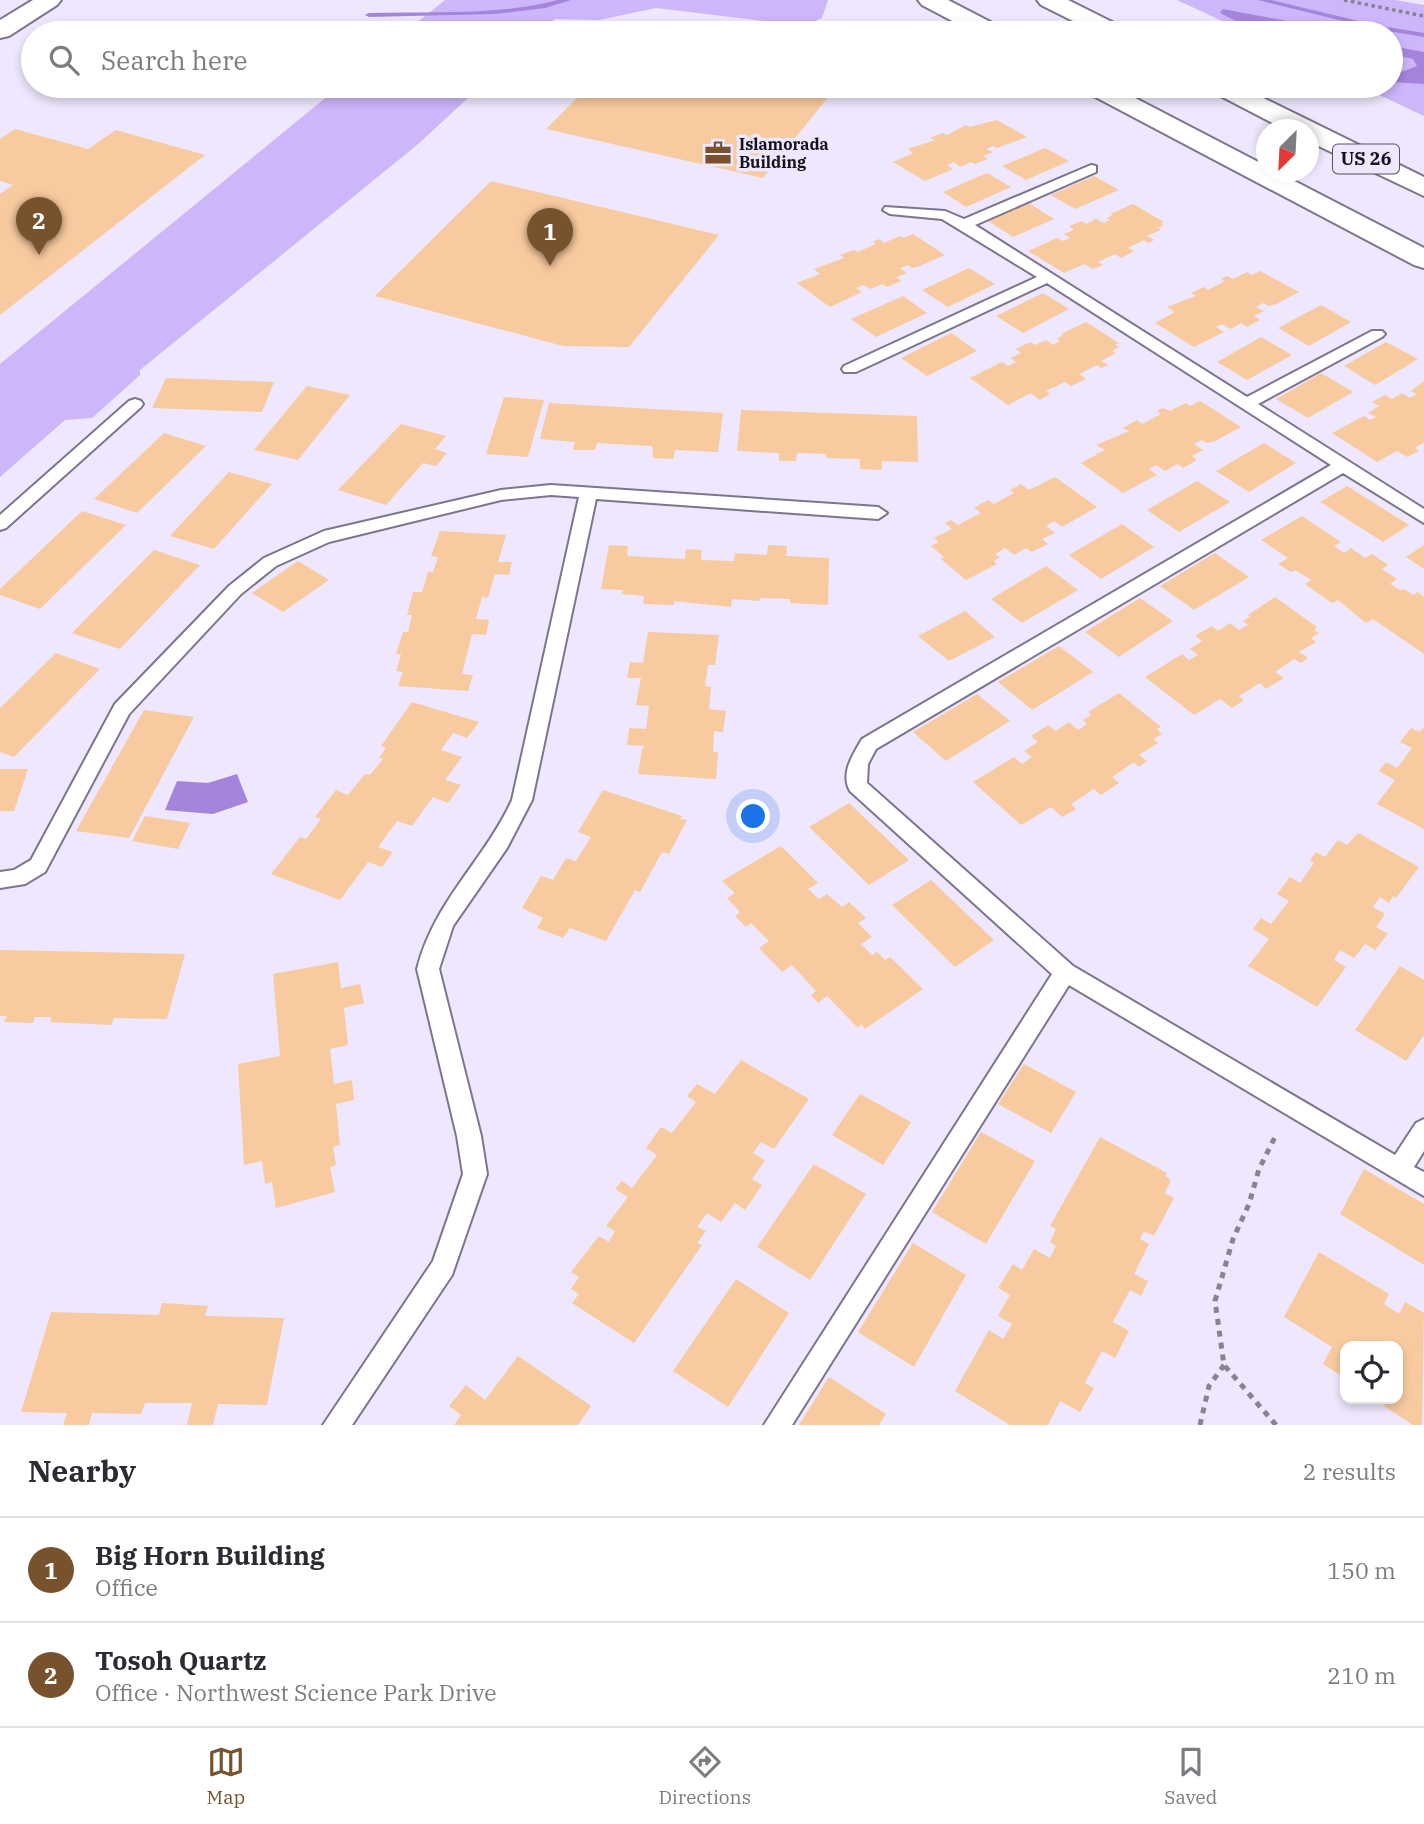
<!DOCTYPE html>
<meta charset="utf-8">
<style>
:root{--surface:#fff;--page:#f7f7f7;--text:#2b2b33;--muted:#7c7c81;--line:#e1e1e2;--accent:#77522d}
body{margin:0;font-family:"IBM Plex Serif",serif;background:var(--page);color:var(--text)}
.controls{position:absolute;right:21px;bottom:21px;display:grid;overflow:hidden;border-radius:14px;box-shadow:0 4px 10px #0003}
.controls button{width:63px;height:63px;display:grid;place-items:center;padding:0;border:0;border-bottom:2px solid var(--line);background:var(--surface);color:var(--text);font:35px sans-serif}
.compass{position:absolute;left:1256px;top:119px;width:63px;height:63px;border-radius:50%;background:var(--surface);box-shadow:0 4px 10px #0003;rotate:204deg}
.you{position:absolute;left:754px;top:817px;width:24px;height:24px;margin:-18px;border:5px solid #fff;border-radius:50%;background:#1a73e8;box-shadow:0 0 0 10px #1a73e833}
.badge{display:grid;place-items:center;width:46px;height:46px;border-radius:50%;background:var(--accent);color:#fff;font-size:23px;font-weight:700}
.pin{position:absolute;translate:-50% -58px;filter:drop-shadow(0 2px 4px #0008)}
.pin::after{content:'';position:absolute;top:37px;width:24px;height:21px;background:inherit;clip-path:polygon(0 0,100% 0,50% 100%)}
.list{margin:0;padding:0;list-style:none}
h2{display:flex;justify-content:space-between;align-items:center;height:91px;margin:0;padding:0 28px;font-size:30px}
h2 small{font-size:23px;font-weight:400;color:var(--muted)}
.list li{display:grid;grid-template-columns:46px 1fr auto;gap:21px;align-items:center;box-sizing:border-box;height:105px;padding:0 28px;border-top:2px solid var(--line)}
.list b{display:block;font-size:26px;white-space:nowrap}
.list p{margin:0;font-size:23px;white-space:nowrap;color:var(--muted)}
.list em{font-size:23px;font-style:normal;color:var(--muted)}
.icon{flex:none;width:38px;height:38px;fill:none;stroke:currentColor;stroke-width:2;stroke-linecap:round;stroke-linejoin:round}
.map{position:relative;flex:none;width:1424px;height:1425px;overflow:hidden}
.search{position:absolute;background:var(--surface);box-shadow:0 4px 10px #0003;left:21px;right:21px;top:21px;height:77px;display:flex;align-items:center;gap:18px;box-sizing:border-box;padding:0 24px;border-radius:38px;color:var(--muted);font-size:26px}
.sheet{height:301px;background:var(--surface)}
nav{display:flex;justify-content:space-around;align-items:center;box-sizing:border-box;height:98px;border-top:2px solid var(--line);background:var(--surface);font-size:19px;color:var(--muted)}
nav a{display:grid;justify-items:center;gap:4px}
nav .on{color:var(--accent)}
.map>svg:first-child{display:block}
.green{fill:#cdb6f9}
.water{fill:#a585dc}
.lines{fill:none;stroke-linecap:round;stroke-linejoin:round}
.stream{fill:#a585dc;fill-rule:evenodd}
.building{fill:#f8ca9f}
.service-casing{stroke:#7d758e;stroke-width:4}
.tertiary-casing{stroke:#7d758e;stroke-width:4}
.motorway-casing{stroke:#7d758e;stroke-width:4}
.path-far1{stroke:#888393;stroke-width:3.5;stroke-dasharray:3.5 3.5;stroke-linecap:butt}
.path{stroke:#888393;stroke-width:5;stroke-dasharray:6 6;stroke-linecap:butt}
.service{fill:#fff;fill-rule:evenodd}
.tertiary{fill:#fff;fill-rule:evenodd}
.motorway{fill:#fff;fill-rule:evenodd}
.labels{text-anchor:middle;stroke-width:7;stroke-linejoin:round;paint-order:stroke}
.far-poi-label{font-size:16px;font-weight:bold;fill:#14111a;stroke:#eee7fd;text-anchor:start}
.shield{fill:#eee7fd;stroke:#55515e;stroke-width:2}
.shield-label{font-size:18px;font-weight:bold;fill:#14111a}
</style>
<div class="map">
<svg width="1424" height="1425" viewBox="0 0 1424 1425">
<rect width="100%" height="100%" fill="#eee7fd"/>
<path class="green" d="M445 0H828L822 18 805 26 656 8 599 20 555 19 538 33H404Z
M1177 0H1395L1424 5V116L1360 86H1391V33H1248Z
M340 86H481L417 145 140 370V375L92 418 65 420 0 477V364Z"/>
<path class="water" d="M1223 9 1330 29 1347 33H1260L1220 13Z
M1391 46 1424 52V84L1391 82V76L1417 66 1413 59 1391 54Z
M237 774 248 802 213 814 165 810 177 781 208 783Z"/>
<g class="lines">
<path class="stream" d="M558 0H571L545 8 496 14 369 17 365 15 369 13C432 11 497 16 558 0Z
M1258 0H1271L1375 25 1424 33V37L1375 29Z"/>
</g>
<path class="building" d="M589 86H837L763 178 546 129Z
M997 120 1027 137 997 148 993 146 986 149 993 152 983 156 988 159 975 164 971 162 960 167 954 162 947 165 953 169 925 181 893 162 913 153 908 149 935 140 930 138 943 133 947 135 966 125 970 127Z
M15 129 88 149 116 130 205 155 0 315V194L13 185 0 181V139Z
M1045 148 1069 161 1026 180 1002 166Z
M987 173 1011 187 966 207 943 192Z
M1094 176 1119 190 1075 209 1051 195Z
M491 181 719 235 629 347 563 346 375 296Z
M1029 203 1054 219 1013 237 988 221Z
M1133 204 1164 222 1160 223 1164 225 1158 228 1161 230 1147 236 1154 240 1148 243 1144 240 1128 248 1134 251 1121 258 1115 254 1098 262 1103 265 1093 269 1084 264 1064 273 1028 251 1057 238 1063 241 1070 238 1064 234 1074 230 1069 226 1082 221 1086 224 1096 219 1104 223 1110 220 1107 218 1113 215 1110 214Z
M913 234 945 255 920 266 912 268 908 265 900 268 907 273 896 277 901 281 887 287 882 284 871 289 863 285 856 288 862 292 830 307 797 283 820 274 814 269 844 258 840 255 854 250 858 252 876 244 873 242 879 239 884 243 900 236 904 238Z
M969 268 995 284 948 307 922 290Z
M1260 271 1299 292 1276 304 1269 306 1263 303 1256 307 1264 311 1254 316 1260 320 1247 327 1241 323 1231 329 1222 324 1216 327 1224 332 1194 347 1155 323 1175 312 1167 307 1196 296 1191 293 1204 287 1208 290 1225 281 1221 279 1227 276 1233 279 1247 272 1252 275Z
M1043 293 1069 309 1023 333 996 316Z
M903 296 927 313 876 337 851 319Z
M1321 305 1351 322 1309 346 1278 328Z
M1086 322 1119 343 1115 345 1119 347 1112 351 1116 353 1101 361 1108 365 1101 368 1097 365 1079 374 1086 379 1071 386 1065 382 1046 391 1050 394 1040 400 1031 393 1008 405 970 378 1002 362 1008 366 1016 362 1010 358 1021 353 1016 349 1030 342 1035 345 1046 340 1053 345 1060 341 1057 339 1063 335 1061 334Z
M951 333 977 351 927 376 901 358Z
M1261 337 1292 355 1247 380 1217 362Z
M1386 342 1418 359 1375 385 1344 366Z
M1321 373 1353 392 1308 418 1276 399Z
M166 378 274 382 262 412 152 408Z
M1424 381V442L1415 448 1419 451 1407 457 1397 451 1377 462 1332 433 1364 416 1370 420 1376 417 1368 413 1379 406 1372 402 1385 395 1392 399 1402 393 1410 398 1417 394 1411 391Z
M307 386 350 395 298 460 254 450Z
M504 397 544 400 528 457 486 454Z
M1200 401 1241 427 1215 441 1207 443 1202 440 1194 444 1203 450 1192 456 1197 460 1183 468 1178 464 1165 471 1156 465 1149 469 1157 475 1123 493 1081 463 1105 450 1096 445 1129 431 1123 428 1137 420 1142 424 1161 414 1157 411 1163 408 1170 411 1186 403 1190 406Z
M549 403 723 413 718 452 675 450 673 459 653 458 652 446 597 443 595 450H573L575 442 540 439Z
M741 410 917 416 918 462 882 461V470L860 469V459L826 458V454L797 453 796 461H779V453L737 451Z
M401 424 446 436 435 449 447 453 436 466 423 463 386 505 338 490Z
M164 433 206 446 137 513 94 499Z
M1264 443 1296 463 1249 492 1216 471Z
M229 472 272 484 214 549 170 536Z
M1055 477 1097 507 1062 527 1054 521 1046 526 1055 533 1042 539 1048 544 1032 552 1026 548 1014 555 1005 548 995 554 1000 557 994 561 997 564 966 580 941 559 944 557 931 546 939 542 934 538 952 529 945 523 951 520 958 525 981 513 974 508 988 500 994 504 1014 493 1010 490 1021 484 1029 490Z
M1197 481 1230 502 1179 532 1147 510Z
M1347 486 1409 525 1383 542 1320 502Z
M82 511 126 525 40 609 0 595V589Z
M1302 516 1341 542 1334 546 1344 553 1351 548 1365 558 1372 554 1388 565 1382 569 1397 579 1390 584 1400 590 1404 589 1413 595 1418 592 1424 597V654L1373 619 1366 623 1338 600 1332 603 1305 584 1311 580 1295 570 1291 572 1278 564 1288 558 1261 540Z
M1122 524 1154 547 1101 579 1069 555Z
M440 531 506 535 498 562H512L509 575 495 574 488 598 482 597 476 619 489 620 486 635 472 634 462 674 473 675 468 691 398 686 403 672 396 671 401 654H396L403 632H408L412 615H407L413 592H422L428 572H433L438 557 431 556Z
M609 545 628 546 627 556 685 559 686 549 702 550 701 560 734 561 735 553 767 555 768 545 787 546 786 556 829 558 828 605 790 603V599L760 598V601L732 599 731 607 674 601V605L643 604 644 596 622 594 623 590 601 589Z
M1424 545V569L1406 557Z
M154 550 200 565 120 649 72 633Z
M1215 553 1249 577 1194 610 1160 586Z
M298 561 329 580 283 612 252 593Z
M1046 566 1078 590 1022 623 991 599Z
M1275 597 1317 627 1314 630 1319 633 1311 638 1316 642 1299 652 1308 658 1301 663 1294 659 1275 672 1284 678 1266 689 1260 683 1239 696 1244 700 1232 708 1220 699 1194 715 1145 677 1182 654 1189 660 1198 655 1190 649 1202 641 1195 636 1212 626 1218 631 1230 623 1239 630 1248 625 1243 621 1250 617 1248 615Z
M1140 598 1173 621 1119 657 1085 632Z
M965 611 995 637 949 661 918 636Z
M648 632 719 635 715 665H708L705 686 711 687 709 709 726 711 723 732 714 731 713 752H718L716 779 638 774 642 749 645 746 627 745 629 728 646 729 649 706 636 705 641 678H627L630 662 643 663Z
M1059 646 1093 672 1032 710 998 682Z
M56 653 100 669 14 757 0 752V708Z
M1119 693 1161 727 1157 729 1162 734 1153 739 1158 743 1139 755 1147 761 1139 767 1134 762 1112 777 1119 783 1101 795 1094 789 1071 804 1076 809 1062 817 1051 807 1021 825 973 782 1014 757 1022 764 1032 757 1024 751 1038 742 1031 736 1048 725 1056 731 1069 722 1078 730 1087 724 1083 720 1091 715 1088 712Z
M977 694 1010 721 946 761 913 732Z
M412 702 479 722 467 738 453 733 441 750 462 757 445 780 461 785 448 803 433 797 412 826 397 821 378 847 393 852 382 867 368 862 340 900 271 874 300 837 306 839 321 819 315 817 336 790 348 795 365 774 370 775 383 759 379 758 386 748 381 746Z
M144 710 194 717 129 838 76 831Z
M1424 727V829L1377 804 1395 780 1379 771 1386 762 1397 768 1412 748 1400 742 1411 728 1420 732Z
M0 769H28L14 811H0Z
M603 790 682 816 680 819 687 820 669 854 662 852 640 892 635 890 606 941 570 928 563 938 537 928 543 918 522 908 541 876 553 880 566 858 576 861 591 837 578 832Z
M849 803 909 860 869 885 809 827Z
M145 816 190 823 178 849 132 841Z
M1358 833 1419 867 1396 898 1393 896 1389 903 1380 897 1373 907 1385 914 1376 927 1388 934 1375 950 1365 944 1354 958 1340 950 1334 960 1346 967 1317 1007 1248 966 1269 939 1253 929 1261 918 1271 924 1289 901 1277 894 1290 877 1300 883 1314 863 1310 860 1316 852 1325 857 1338 840 1347 845Z
M781 846 818 883 808 889 819 899 827 894 842 907 849 902 866 918 858 923 872 937 861 944 872 955 877 952 885 960 890 957 923 989 865 1029 861 1024 858 1028 827 996 818 1003 811 995 816 991 792 965 782 972 759 948 769 941 751 923 746 927 735 916 740 912 727 898 735 893 722 881Z
M931 880 994 940 955 967 892 905Z
M0 950 185 954 167 1019 114 1018 111 1025 50 1022 52 1017H35L33 1023 4 1022 7 1016H0Z
M338 962 341 988 360 984 364 1003 344 1008 348 1045 330 1049 334 1084 352 1080 354 1100 336 1104 340 1145 333 1147 336 1165 330 1167 335 1192 276 1208 272 1182 265 1184 262 1161 244 1165 238 1064 280 1056 273 974Z
M1400 966 1424 980V1035L1406 1061 1355 1030Z
M741 1060 809 1099 774 1149 761 1142 753 1153 765 1160 752 1179 762 1185 745 1210 735 1203 721 1222 707 1213 697 1227 706 1231 697 1243 702 1245 634 1343 572 1303 579 1294 571 1289 579 1277 571 1272 599 1236 609 1242 615 1231 606 1226 628 1197 615 1189 622 1181 632 1188 657 1155 646 1148 661 1127 672 1133 696 1102 687 1096 697 1084 715 1094Z
M1024 1064 1076 1092 1051 1133 998 1104Z
M860 1094 911 1122 883 1165 832 1135Z
M981 1132 1035 1161 986 1244 932 1212Z
M1100 1137 1167 1173 1165 1176 1171 1180 1165 1193 1174 1198 1154 1236 1144 1231 1140 1239 1149 1244 1134 1274 1148 1281 1141 1296 1130 1290 1113 1322 1129 1331 1115 1358 1102 1351 1085 1383 1094 1388 1080 1412 1060 1401 1048 1425H1010L955 1391 989 1330 1003 1339 1012 1324 998 1316 1010 1295 998 1288 1013 1264 1022 1270 1034 1249 1050 1258 1056 1246 1050 1242 1056 1229 1050 1226Z
M814 1164 866 1194 810 1280 757 1247Z
M1364 1169 1424 1204V1265L1340 1214Z
M913 1243 966 1275 914 1367 858 1332Z
M1319 1252 1389 1294 1384 1304 1399 1314 1405 1302 1424 1313 1422 1425H1413L1384 1406 1388 1399H1398V1346H1345V1378L1323 1364 1332 1347 1284 1317Z
M736 1279 789 1313 728 1407 673 1371Z
M162 1303 208 1306 205 1316 284 1318 267 1405 218 1404 213 1425H187L192 1403H145L141 1414 92 1413 89 1425H63L67 1413 21 1412 51 1312 159 1315Z
M518 1356 591 1406 578 1425H454L461 1415 449 1406 466 1385 485 1400Z
M829 1377 886 1414 879 1425H799Z"/>
<g class="lines">
<g class="service-casing">
<path id="service" d="M1091 165 1096 166V172L975 225 1247 397 1372 331H1382L1385 334 1382 337 1258 404 1424 509V523L1343 473 876 749 868 764 867 783 1073 966 1395 1155 1416 1123 1424 1119V1151L1414 1167 1424 1172V1196L1069 985 792 1425H764L1052 974 850 791C840 773 853 755 862 739L1331 465 1047 283 856 372H844L842 369 844 366 1037 277 942 219 890 214 883 210 885 207 945 211 964 219Z
M135 399 141 401 143 404 141 407 6 528 0 530V515L129 401Z
M551 485 878 507 887 513 878 519 596 499 532 800 507 848 453 926 439 969 481 1136 487 1174 452 1275 352 1425H323L433 1261 463 1174 457 1136 417 969C434 901 484 861 512 800L579 497 551 495 501 500 329 542 276 566 241 594 129 714 45 872 25 884 0 888V872L14 870 31 860 115 704 229 586 264 558 324 531 501 490Z"/>
</g>
<g class="tertiary-casing">
<path id="tertiary" d="M33 0H61L57 5 9 36 0 38V20Z"/>
</g>
<g class="motorway-casing">
<path id="motorway" d="M918 0H948L1002 28 1005 33H975L922 5Z
M1037 0H1068L1124 28 1127 33H1097L1041 5Z
M1080 86H1112L1266 166V172H1277L1424 248V268L1414 265 1084 91Z
M1207 86H1239L1424 177V196L1308 141V130H1286L1211 91Z"/>
</g>
<path class="path-far1" d="M1344 0 1424 16"/>
<path class="path" d="M1200 1425 1209 1386 1224 1365
M1276 1425 1224 1365 1215 1301 1233 1239 1249 1204 1259 1169 1277 1133"/>
<use href="#service" class="service"/>
<use href="#tertiary" class="tertiary"/>
<use href="#motorway" class="motorway"/>
</g>
<defs>
<g id="office-bare" transform="scale(2.1)"><path d="M-6-3h4V-5.5h4V-3h4V5H-6ZM-1-4.5V-3h2v-1.5ZM-6 0V1H6V0Z" fill="#77522d" stroke="#eee7fd" stroke-width="2.5" paint-order="stroke"/></g>
</defs>
<g fill-rule="evenodd">
<use href="#office-bare" x="718" y="153"/>
</g>
<g class="labels">
<g class="far-poi-label">
<text x="739" y="150">Islamorada<tspan x="739" dy="18">Building</tspan></text>
</g>
<rect class="shield" x="1333" y="144.5" width="66" height="29" rx="5"/>
<g class="shield-label">
<text x="1366" y="165">US 26</text>
</g>
</g>
</svg>
<div class="controls">
<button><svg class="icon" aria-label="locate" viewBox="0 0 24 24"><circle cx="12" cy="12" r="6"/><path d="M12 2v4M12 18v4M2 12h4M18 12h4"/></svg></button>
</div>
<svg class="compass" viewBox="-18 -18 36 36"><path d="M0-13l5 13h-10z" fill="#e53935"/><path d="M0 13l5-13h-10z" fill="#7c7c81"/></svg>
<div class="you"></div>
<div class="pin badge" style="left:550px;top:266px">1</div>
<div class="pin badge" style="left:39px;top:255px">2</div>
<div class="search"><svg class="icon" aria-label="search" viewBox="0 0 24 24"><circle cx="10" cy="10" r="6"/><path d="M15 15l6 6"/></svg>Search here</div>
</div>
<section class="sheet">
<h2>Nearby<small>2 results</small></h2>
<ul class="list">
<li><span class="badge">1</span><div><b>Big Horn Building</b><p>Office</p></div><em>150 m</em></li>
<li><span class="badge">2</span><div><b>Tosoh Quartz</b><p>Office · Northwest Science Park Drive</p></div><em>210 m</em></li>
</ul>
</section>
<nav>
<a class="on"><svg class="icon" aria-label="map" viewBox="0 0 24 24"><path d="M3 6l6-2 6 2 6-2v14l-6 2-6-2-6 2zM9 4v14M15 6v14"/></svg>Map</a>
<a><svg class="icon" aria-label="directions" viewBox="0 0 24 24"><path d="M12 3l9 9-9 9-9-9zM9 14v-3h6M13 9l2 2-2 2"/></svg>Directions</a>
<a><svg class="icon" aria-label="saved" viewBox="0 0 24 24"><path d="M7 4h10v16l-5-4-5 4z"/></svg>Saved</a>
</nav>
